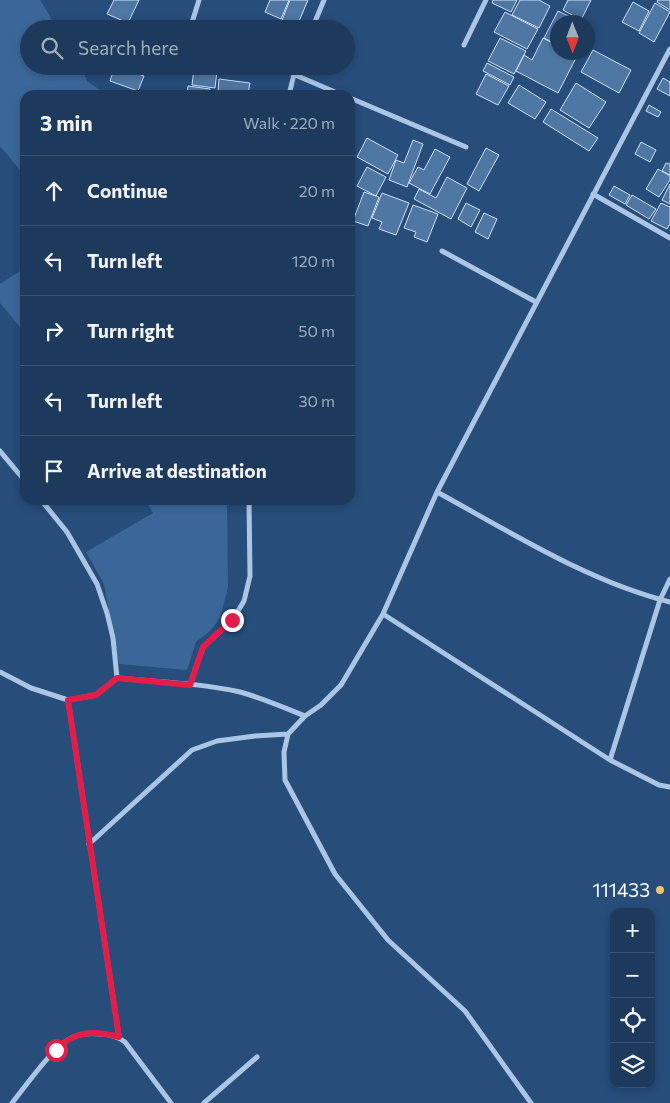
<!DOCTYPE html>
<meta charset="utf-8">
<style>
:root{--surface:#1d3a5c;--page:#2a4565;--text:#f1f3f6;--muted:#a0adbb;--line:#3b5472}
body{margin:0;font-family:Commissioner,sans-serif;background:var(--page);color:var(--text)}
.controls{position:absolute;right:15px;bottom:15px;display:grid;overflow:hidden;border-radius:10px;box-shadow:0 2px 8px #0003}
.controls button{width:45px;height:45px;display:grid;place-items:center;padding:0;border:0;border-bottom:1px solid var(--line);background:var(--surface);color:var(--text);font:25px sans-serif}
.compass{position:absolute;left:550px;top:15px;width:45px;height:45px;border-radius:50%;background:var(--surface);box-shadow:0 2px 8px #0003;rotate:179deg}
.stop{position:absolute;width:15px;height:15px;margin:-11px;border:4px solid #e11d48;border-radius:50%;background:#fff}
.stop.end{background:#e11d48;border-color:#fff;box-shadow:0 1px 5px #0008}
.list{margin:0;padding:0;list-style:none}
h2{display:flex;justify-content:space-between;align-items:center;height:65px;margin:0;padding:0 20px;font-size:21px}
h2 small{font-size:16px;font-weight:400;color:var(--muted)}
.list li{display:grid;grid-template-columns:32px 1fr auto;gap:15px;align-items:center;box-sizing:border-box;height:70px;padding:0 20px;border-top:1px solid var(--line)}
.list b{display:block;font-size:19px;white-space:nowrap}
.list em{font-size:16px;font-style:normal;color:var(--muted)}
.icon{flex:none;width:28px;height:28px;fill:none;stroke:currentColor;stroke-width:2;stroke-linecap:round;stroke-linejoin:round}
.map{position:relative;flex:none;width:670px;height:1103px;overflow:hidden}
.search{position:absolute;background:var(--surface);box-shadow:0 2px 8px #0003;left:20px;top:20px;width:335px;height:55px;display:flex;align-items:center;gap:12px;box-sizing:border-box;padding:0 18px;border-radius:28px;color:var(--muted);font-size:19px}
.panel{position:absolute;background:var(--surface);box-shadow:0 2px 8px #0003;left:20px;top:90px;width:335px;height:415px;border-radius:15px}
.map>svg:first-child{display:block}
.green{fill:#3b6798}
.building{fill:#4f77a3;stroke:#cddff3}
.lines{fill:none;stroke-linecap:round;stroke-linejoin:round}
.minor{stroke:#abc6e4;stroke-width:5}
.route{stroke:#e11d48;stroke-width:6}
.poi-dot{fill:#ecc571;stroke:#274d7b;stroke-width:2}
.labels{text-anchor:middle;stroke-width:5;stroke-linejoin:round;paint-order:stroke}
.poi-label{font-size:19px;fill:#fff;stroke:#274d7b;text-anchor:end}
</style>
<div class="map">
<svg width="670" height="1103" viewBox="0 0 670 1103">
<rect width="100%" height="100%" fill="#274d7b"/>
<path class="green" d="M0 0H40L50 16 54 29H29V66H81L87 81 103 92 104 95H25V176L0 146Z
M25 268V333L0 303V284Z
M145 500H227L228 587 220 618 209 632 196 642 187 670 119 664 104 584 86 552 153 513Z"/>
<path class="building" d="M114 0H139L128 23 107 14Z
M270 0H289L281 19 265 12Z
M290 0H308L297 26 282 20Z
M493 0H517L511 12 492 3Z
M520 0H539L550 6 539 28 512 15Z
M568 0H591L581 20 563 10Z
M658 0H670V10L657 2Z
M633 2 649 11 639 31 622 22Z
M655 3 670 12 654 42 639 33Z
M558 11 581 22H558V45L544 38Z
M505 12 538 29 527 49 494 32Z
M202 22 214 29H198Z
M500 38 526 51 514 74 488 61Z
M543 38 558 46V52H570L577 56 558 93 516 71 524 55 532 60Z
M593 50 631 70 619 93 581 72Z
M487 63 514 77 510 85 483 71Z
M115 66 144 76 138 91 110 81Z
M219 66H235L234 74 218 73Z
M194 68 217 71 215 88 192 85Z
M486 74 509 86 498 105 476 94Z
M663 78 670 82V96L657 89Z
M219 79 250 83 248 94 218 91Z
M576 83 606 102 589 128 560 110Z
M519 85 546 102 535 119 508 103Z
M188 86 210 89 209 95H187Z
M214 92 240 95H214Z
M649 105 661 112 658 117 646 111Z
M551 109 598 138 589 151 543 122Z
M367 138 398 155 388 174 357 157Z
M413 140 423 144 407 187 389 180 396 160 404 163Z
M641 142 656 150 650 162 635 154Z
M486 148 499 155 479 191 467 184Z
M435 149 450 157 430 194 409 183 418 167 424 170Z
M666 163 670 164V175L662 171Z
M367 167 386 177 376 196 357 186Z
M658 169 670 176V180L659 197 646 189Z
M447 177 467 188 451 219 414 199 419 189 436 198Z
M670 184V204L662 200Z
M614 186 630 195 625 204 609 195Z
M364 192 379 197 368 226 353 221Z
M382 193 409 203 396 235 379 229 382 222 372 218Z
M632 195 656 209 649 219 626 205Z
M466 203 480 210 471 227 458 219Z
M661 203 670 207V224L667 229 651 221Z
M413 205 438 214 427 242 414 237 416 232 404 228Z
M484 213 497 219 488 239 475 232Z"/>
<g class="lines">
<path class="minor" d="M190 29 199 0
M312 29 324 0
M464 45 486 0
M670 49 437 492 383 614 610 760 660 600 670 579
M293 74 342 95
M289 95 296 66
M350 98 466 147
M593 194 670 238
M442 251 536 302
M0 451 25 481
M437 492C512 533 587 581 670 602
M41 500 67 532 97 584 107 613 113 638 117 678
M383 614 341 685 321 705 305 716 288 734 284 752 285 780 335 874 388 940 465 1011 531 1103
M0 672 31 688 68 700 96 695 117 678C157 682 200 683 240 692 262 698 283 707 305 716
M190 685 203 647 232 621 244 601 250 576 249 500
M68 700 119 1037
M610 760 659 785 670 787
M89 844 192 750 217 741 255 736 288 734
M12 1103C26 1086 53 1046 73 1037 81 1034 91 1033 100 1034 110 1034 117 1036 125 1042L171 1103
M204 1103 257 1057"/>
</g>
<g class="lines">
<path class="route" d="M56 1050C61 1046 66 1040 72 1038 86 1030 105 1033 119 1037L68 700 96 695 117 678 190 685 203 647 232 620"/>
</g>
<circle class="poi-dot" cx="660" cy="890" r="5"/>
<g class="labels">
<g class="poi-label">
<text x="650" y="897">111433</text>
</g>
</g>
</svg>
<div class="controls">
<button>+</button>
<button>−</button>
<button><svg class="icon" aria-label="locate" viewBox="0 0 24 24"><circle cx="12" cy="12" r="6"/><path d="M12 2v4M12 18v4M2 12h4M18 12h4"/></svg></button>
<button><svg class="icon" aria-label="layers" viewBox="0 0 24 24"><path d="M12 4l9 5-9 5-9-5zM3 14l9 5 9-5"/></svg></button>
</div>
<svg class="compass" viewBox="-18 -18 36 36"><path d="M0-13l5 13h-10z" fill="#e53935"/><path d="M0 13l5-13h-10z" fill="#a0adbb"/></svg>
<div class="stop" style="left:56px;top:1050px"></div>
<div class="stop end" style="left:232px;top:620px"></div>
<div class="search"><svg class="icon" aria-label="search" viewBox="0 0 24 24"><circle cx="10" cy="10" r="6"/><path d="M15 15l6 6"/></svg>Search here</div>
<section class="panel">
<h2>3 min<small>Walk · 220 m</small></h2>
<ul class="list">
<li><svg class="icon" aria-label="ahead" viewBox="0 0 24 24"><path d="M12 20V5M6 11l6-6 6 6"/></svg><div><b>Continue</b></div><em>20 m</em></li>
<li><svg class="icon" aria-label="left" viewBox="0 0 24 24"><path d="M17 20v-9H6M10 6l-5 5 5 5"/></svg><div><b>Turn left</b></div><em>120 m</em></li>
<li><svg class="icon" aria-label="right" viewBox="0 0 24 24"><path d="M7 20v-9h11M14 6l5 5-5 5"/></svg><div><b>Turn right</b></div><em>50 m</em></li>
<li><svg class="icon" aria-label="left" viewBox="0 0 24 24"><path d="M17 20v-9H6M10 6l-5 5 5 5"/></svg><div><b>Turn left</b></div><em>30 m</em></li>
<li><svg class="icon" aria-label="arrive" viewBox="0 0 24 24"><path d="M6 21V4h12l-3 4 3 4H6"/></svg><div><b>Arrive at destination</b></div></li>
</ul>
</section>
</div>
